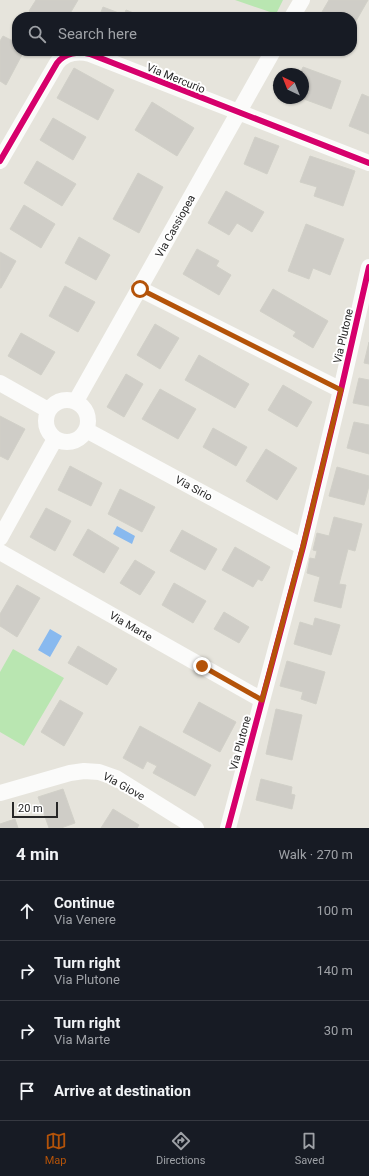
<!DOCTYPE html>
<meta charset="utf-8">
<style>
:root{--surface:#171b24;--page:#20242c;--text:#f1f3f6;--muted:#9ea1a6;--line:#363941;--accent:#b45309}
body{margin:0;font-family:Roboto,sans-serif;background:var(--page);color:var(--text)}
.compass{position:absolute;left:273px;top:68px;width:36px;height:36px;border-radius:50%;background:var(--surface);box-shadow:0 1px 3px #0004;rotate:317deg}
.scale{position:absolute;left:12px;bottom:10px;width:46px;box-sizing:border-box;padding-left:4px;border:2px solid #272727;border-top:0;font-size:11px;line-height:14px;white-space:nowrap;color:#272727;-webkit-text-stroke:3px #fff;paint-order:stroke}
.stop{position:absolute;width:12px;height:12px;margin:-9px;border:3px solid #b45309;border-radius:50%;background:#fff}
.stop.end{background:#b45309;border-color:#fff;box-shadow:0 1px 4px #0008}
.list{margin:0;padding:0;list-style:none}
h2{display:flex;justify-content:space-between;align-items:center;height:52px;margin:0;padding:0 16px;font-size:17px}
h2 small{font-size:13px;font-weight:400;color:var(--muted)}
.list li{display:grid;grid-template-columns:26px 1fr auto;gap:12px;align-items:center;box-sizing:border-box;height:60px;padding:0 16px;border-top:1px solid var(--line)}
.list b{display:block;font-size:15px;white-space:nowrap}
.list p{margin:0;font-size:13px;white-space:nowrap;color:var(--muted)}
.list em{font-size:13px;font-style:normal;color:var(--muted)}
.icon{flex:none;width:22px;height:22px;fill:none;stroke:currentColor;stroke-width:2;stroke-linecap:round;stroke-linejoin:round}
.map{position:relative;flex:none;width:369px;height:828px;overflow:hidden}
.search{position:absolute;background:var(--surface);box-shadow:0 1px 3px #0004;left:12px;right:12px;top:12px;height:44px;display:flex;align-items:center;gap:10px;box-sizing:border-box;padding:0 14px;border-radius:16px;color:var(--muted);font-size:15px}
.sheet{height:292px;background:var(--surface)}
nav{display:flex;justify-content:space-around;align-items:center;box-sizing:border-box;height:56px;border-top:1px solid var(--line);background:var(--surface);font-size:11px;color:var(--muted)}
nav a{display:grid;justify-items:center;gap:2px}
nav .on{color:var(--accent)}
.map>svg:first-child{display:block}
.green{fill:#b9e6b1}
.water{fill:#88b9ef}
.building{fill:#cfcdc7;stroke:#d1d0c8}
.lines{fill:none;stroke-linecap:round;stroke-linejoin:round}
.street{stroke:#fbfbfa;stroke-width:16}
.cycleway-casing{stroke:#fff;stroke-width:8}
.cycleway{stroke:#d6006c;stroke-width:6}
.route{stroke:#b45309;stroke-width:5}
.labels{text-anchor:middle;stroke-width:4;stroke-linejoin:round;paint-order:stroke}
.street-label{font-size:11px;fill:#272727;stroke:#fff}
</style>
<div class="map">
<svg width="369" height="828" viewBox="0 0 369 828">
<rect width="100%" height="100%" fill="#e6e4dc"/>
<path class="green" d="M235 0H283L276 14Z
M13 649 64 678 24 746 0 732V672Z"/>
<path class="water" d="M117 526 135 536 132 544 113 534Z
M50 629 62 636 50 657 38 650Z"/>
<path class="building" d="M36 0H78L68 17H39L29 11Z
M329 0H368L352 28V17H319Z
M103 7 124 15 126 10 144 17H99Z
M3 36 17 43V51H24L6 85 0 81V41Z
M303 67 341 81 331 109 301 98H303V74H300Z
M74 68 114 90 98 120 57 98Z
M362 94 369 97V134L349 126Z
M152 102 194 128 177 156 135 130Z
M53 118 86 137 73 160 40 140Z
M255 137 279 146 267 174 244 164Z
M310 156 355 171 343 206 314 196 317 187 300 182Z
M37 161 76 184 62 206 24 183Z
M138 173 163 187 139 233 113 219Z
M226 191 264 212 252 232 237 223 229 235 208 223Z
M24 205 55 224 41 248 10 229Z
M306 224 344 239 330 275 313 268 309 279 288 271Z
M79 237 110 255 96 280 65 263Z
M197 249 219 261 216 266 231 275 219 295 183 274Z
M0 252 16 261 1 288H0Z
M65 286 95 302 78 332 49 316Z
M273 289 328 321 313 348 293 336 296 332 260 311Z
M155 324 179 338 160 369 137 355Z
M21 333 55 352 41 375 8 356Z
M369 342V364L364 363Z
M199 355 249 384 235 408 185 380Z
M126 374 143 384 124 417 107 407Z
M359 378 369 380V406L353 403Z
M283 385 312 402 297 427 268 410Z
M160 389 196 409 178 439 142 419Z
M0 416 25 429 8 460 0 456Z
M354 422 369 425V454L347 448Z
M213 428 247 447 236 466 203 447Z
M266 449 297 468 277 500 246 481Z
M70 466 102 483 91 506 58 490Z
M337 467 369 476V486L364 505 329 496Z
M120 489 155 507 142 532 108 514Z
M46 508 71 521 55 551 30 537Z
M334 517 362 524 355 551 348 549 339 584 346 585 341 608 314 601 320 577 307 573 310 558 315 559 317 551 313 550 317 533 329 536Z
M88 529 119 548 104 573 73 555Z
M182 530 217 549 205 570 170 551Z
M235 547 270 567 262 581 258 579 253 587 222 570Z
M135 560 155 572 140 595 120 583Z
M174 583 206 601 193 623 162 605Z
M17 585 40 598 17 637 0 626V614Z
M224 612 249 627 239 643 214 629Z
M315 618 340 625 331 655 294 644 300 622 313 626Z
M78 646 117 669 107 685 68 663Z
M287 661 325 672 316 704 301 699 303 692 280 686Z
M60 700 83 713 64 746 41 732Z
M199 702 236 722 220 752 183 732Z
M276 709 302 715 292 760 266 754Z
M140 726 211 765 195 796 153 773 157 766 147 761 143 769 123 758Z
M261 779 292 787 291 794 295 795 292 809 256 800Z
M63 789 75 823 61 828H49L38 797Z
M113 809 139 825 137 828H101Z
M15 819 18 828H0V824Z"/>
<g class="lines">
<path class="street" d="M292 17 302 0
M0 161 57 63C65 53 78 51 90 54L369 163
M140 289 341 390
M0 383 48 410
M46 421a21 21 0 1 1 42 0a21 21 0 1 1-42 0Z
M76 401 273 51
M86 430 303 547
M0 538 55 439
M0 552 262 700
M0 793 70 773 84 771 99 772 116 778 196 828
M228 828 303 547 341 390 369 267"/>
<g class="cycleway-casing">
<path id="cycleway" d="M0 161 57 63C65 53 78 51 90 54L369 163
M228 828 303 547 341 390 369 267"/>
</g>
<use href="#cycleway" class="cycleway"/>
</g>
<g class="lines">
<path class="route" d="M140 289 341 390 303 546 262 700 202 666"/>
</g>
<g class="labels">
<g class="street-label">
<text transform="translate(176 78) rotate(22)" y="4">Via Mercurio</text>
<text transform="translate(175 226) rotate(-61)" y="4">Via Cassiopea</text>
<text transform="translate(343 336) rotate(-77)" y="4">Via Plutone</text>
<text transform="translate(194 488) rotate(28)" y="4">Via Sirio</text>
<text transform="translate(131 626) rotate(30)" y="4">Via Marte</text>
<text transform="translate(240 743) rotate(-75)" y="4">Via Plutone</text>
<text transform="translate(124 786) rotate(29)" y="4">Via Giove</text>
</g>
</g>
</svg>
<svg class="compass" viewBox="-18 -18 36 36"><path d="M0-13l5 13h-10z" fill="#e53935"/><path d="M0 13l5-13h-10z" fill="#9ea1a6"/></svg>
<div class="scale">20 m</div>
<div class="stop" style="left:140px;top:289px"></div>
<div class="stop end" style="left:202px;top:666px"></div>
<div class="search"><svg class="icon" aria-label="search" viewBox="0 0 24 24"><circle cx="10" cy="10" r="6"/><path d="M15 15l6 6"/></svg>Search here</div>
</div>
<section class="sheet">
<h2>4 min<small>Walk · 270 m</small></h2>
<ul class="list">
<li><svg class="icon" aria-label="ahead" viewBox="0 0 24 24"><path d="M12 20V5M6 11l6-6 6 6"/></svg><div><b>Continue</b><p>Via Venere</p></div><em>100 m</em></li>
<li><svg class="icon" aria-label="right" viewBox="0 0 24 24"><path d="M7 20v-9h11M14 6l5 5-5 5"/></svg><div><b>Turn right</b><p>Via Plutone</p></div><em>140 m</em></li>
<li><svg class="icon" aria-label="right" viewBox="0 0 24 24"><path d="M7 20v-9h11M14 6l5 5-5 5"/></svg><div><b>Turn right</b><p>Via Marte</p></div><em>30 m</em></li>
<li><svg class="icon" aria-label="arrive" viewBox="0 0 24 24"><path d="M6 21V4h12l-3 4 3 4H6"/></svg><div><b>Arrive at destination</b></div></li>
</ul>
</section>
<nav>
<a class="on"><svg class="icon" aria-label="map" viewBox="0 0 24 24"><path d="M3 6l6-2 6 2 6-2v14l-6 2-6-2-6 2zM9 4v14M15 6v14"/></svg>Map</a>
<a><svg class="icon" aria-label="directions" viewBox="0 0 24 24"><path d="M12 3l9 9-9 9-9-9zM9 14v-3h6M13 9l2 2-2 2"/></svg>Directions</a>
<a><svg class="icon" aria-label="saved" viewBox="0 0 24 24"><path d="M7 4h10v16l-5-4-5 4z"/></svg>Saved</a>
</nav>
